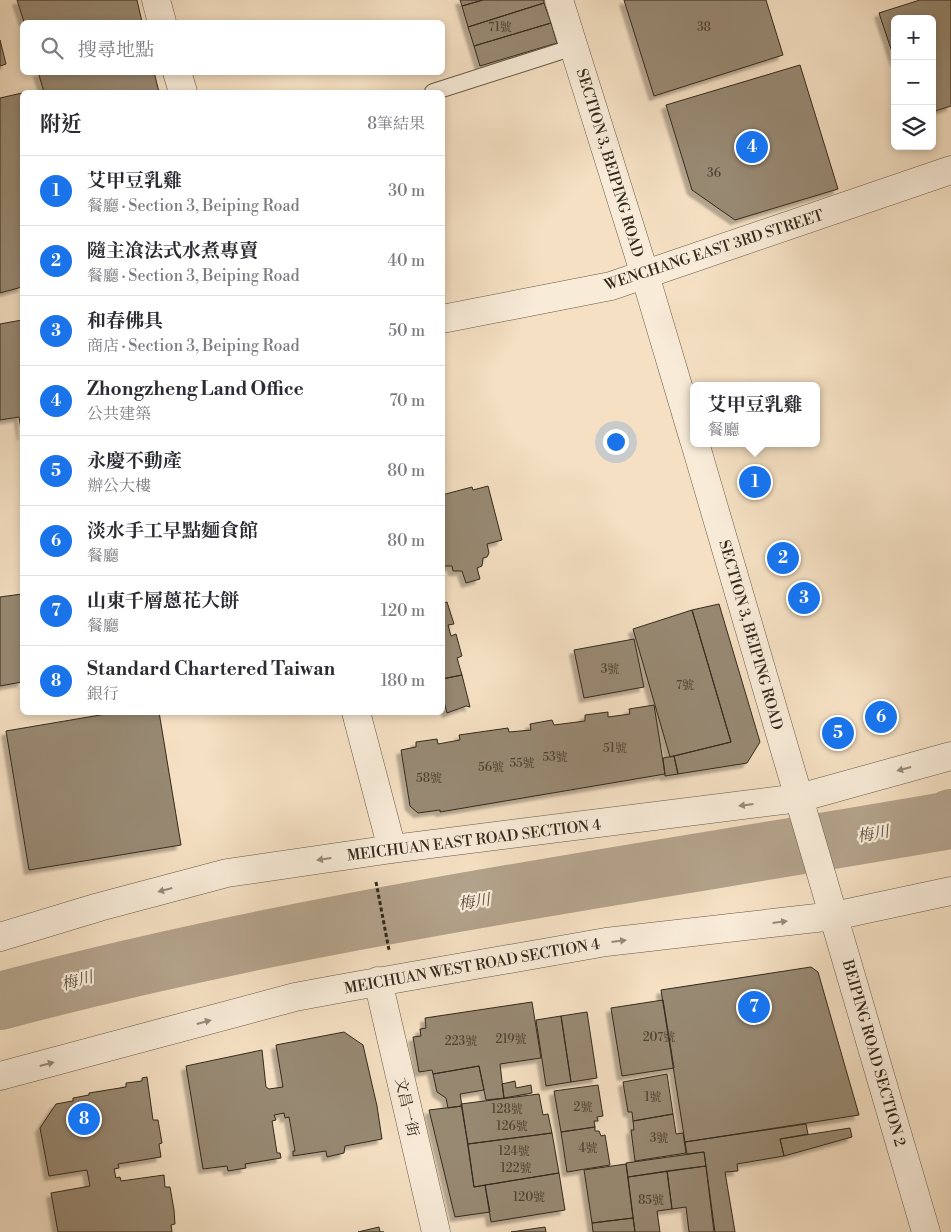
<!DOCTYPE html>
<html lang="zh-TW">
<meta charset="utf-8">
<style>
:root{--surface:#fff;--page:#f2f2f3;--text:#2b2b33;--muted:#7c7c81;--line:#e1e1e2;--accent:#1a73e8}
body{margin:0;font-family:"Libre Bodoni","Noto Serif TC",serif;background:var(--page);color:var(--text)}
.controls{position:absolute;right:15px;top:15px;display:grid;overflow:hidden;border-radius:8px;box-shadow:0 2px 8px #0003}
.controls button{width:45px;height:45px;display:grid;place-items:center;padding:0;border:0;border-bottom:1px solid var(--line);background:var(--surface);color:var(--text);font:25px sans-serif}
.you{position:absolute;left:615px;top:441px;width:18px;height:18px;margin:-12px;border:4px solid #fff;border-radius:50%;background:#1a73e8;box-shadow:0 0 0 8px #1a73e833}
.badge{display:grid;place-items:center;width:32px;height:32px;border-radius:50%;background:var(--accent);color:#fff;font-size:16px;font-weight:700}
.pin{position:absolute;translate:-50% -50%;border:2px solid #fff;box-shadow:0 1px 5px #0006}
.popup{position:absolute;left:690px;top:382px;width:130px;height:65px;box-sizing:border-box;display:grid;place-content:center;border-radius:8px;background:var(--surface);filter:drop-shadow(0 1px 4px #0005);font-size:16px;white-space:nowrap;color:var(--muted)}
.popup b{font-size:19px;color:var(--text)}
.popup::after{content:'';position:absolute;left:50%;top:100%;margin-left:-10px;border:10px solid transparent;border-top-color:var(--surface)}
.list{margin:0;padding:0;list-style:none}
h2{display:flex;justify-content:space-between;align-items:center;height:65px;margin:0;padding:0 20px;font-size:21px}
h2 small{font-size:16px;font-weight:400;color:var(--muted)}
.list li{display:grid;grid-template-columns:32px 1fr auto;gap:15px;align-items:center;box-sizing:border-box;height:70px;padding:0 20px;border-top:1px solid var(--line)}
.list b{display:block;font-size:19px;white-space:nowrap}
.list p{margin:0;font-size:16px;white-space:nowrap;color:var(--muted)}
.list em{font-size:16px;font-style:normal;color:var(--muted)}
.icon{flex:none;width:28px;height:28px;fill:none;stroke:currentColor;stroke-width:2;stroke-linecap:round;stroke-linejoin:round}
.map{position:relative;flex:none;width:951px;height:1232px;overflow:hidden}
.search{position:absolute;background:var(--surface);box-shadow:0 2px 8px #0003;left:20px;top:20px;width:425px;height:55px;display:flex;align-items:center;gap:12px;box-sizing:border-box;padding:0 18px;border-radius:8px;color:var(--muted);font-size:19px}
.panel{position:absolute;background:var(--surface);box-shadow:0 2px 8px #0003;left:20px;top:90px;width:425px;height:625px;border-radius:8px}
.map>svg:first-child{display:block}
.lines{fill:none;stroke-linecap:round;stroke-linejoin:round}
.river{stroke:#b3a28b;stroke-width:58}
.building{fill:#988973;stroke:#332a1d;filter:url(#shadow)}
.service-casing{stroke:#645846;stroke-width:18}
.minor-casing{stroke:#645846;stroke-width:29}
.path{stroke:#332a1d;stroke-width:3;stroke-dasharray:4 2.5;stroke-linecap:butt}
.service{stroke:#f8ebd8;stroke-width:16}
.minor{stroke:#f8ebd8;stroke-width:28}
.oneway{fill:#968a7a}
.labels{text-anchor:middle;stroke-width:4.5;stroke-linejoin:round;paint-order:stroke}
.number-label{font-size:12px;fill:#4c4232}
.street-label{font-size:15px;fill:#332a1d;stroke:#f8ebd8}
.water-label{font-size:16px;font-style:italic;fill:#594e3e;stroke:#f8ebd8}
</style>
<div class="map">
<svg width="951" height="1232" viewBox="0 0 951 1232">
<defs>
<filter id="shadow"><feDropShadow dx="-4.5" dy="4.5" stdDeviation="1" flood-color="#0004"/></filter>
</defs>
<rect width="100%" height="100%" fill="#f5e0c3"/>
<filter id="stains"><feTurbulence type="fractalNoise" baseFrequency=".004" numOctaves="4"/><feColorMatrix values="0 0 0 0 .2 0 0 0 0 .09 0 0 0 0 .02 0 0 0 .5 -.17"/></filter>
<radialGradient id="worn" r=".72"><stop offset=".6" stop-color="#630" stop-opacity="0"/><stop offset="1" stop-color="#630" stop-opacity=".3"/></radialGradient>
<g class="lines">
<path class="river" d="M0 1001C310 918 629 876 945 821L951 818"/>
</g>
<path class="building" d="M17 0H137L142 22H24Z
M460 0H483L462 6Z
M483 0H544V3L468 27 462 6Z
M624 0H766L783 55 654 96Z
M920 0H951V106L932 112V19H895V61L879 13Z
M544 3 551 23 474 46 468 27Z
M551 23 557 43 480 66 474 46Z
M0 40 6 64 0 66Z
M800 65 838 189 735 220 692 190 666 105Z
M38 72H154L159 92H44Z
M22 93V287L0 293V98Z
M22 320V436L19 417 0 420V324Z
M488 486 502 540 487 544 489 553 487 557 483 558 482 566 477 568 480 579 466 583 462 571H453L452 566H444L442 560V495L472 487 473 490Z
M22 594V682L0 686V597Z
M442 601 443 603 447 602 454 624 448 625 451 636 456 634 462 656 457 658 462 675 442 679Z
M719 604 760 742 747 763 678 774 674 756 731 742 692 610Z
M692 610 731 742 670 757 633 629Z
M634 639 644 687 584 698 574 650Z
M462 675 470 707 466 706 447 713 442 694V679Z
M654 705 665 774 440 812V810L418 813 410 806 401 750 416 747V742L437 739 438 744 460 740 459 735 508 728 509 732 531 730 530 724 552 720 554 725 585 721V715L608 712V717L630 714 629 709Z
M118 712H159L181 845 29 870 6 731Z
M674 756 678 774 665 776 663 758Z
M811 967 818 972 859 1115 685 1142 661 990Z
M663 1000 674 1068 622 1076 611 1008Z
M532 1002 541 1058 500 1064 504 1098 486 1100 479 1066 433 1074 432 1070 419 1072 413 1037 421 1036 420 1029 426 1028 425 1018Z
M587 1012 597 1078 571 1082 561 1016Z
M561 1016 571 1082 546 1086 536 1020Z
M344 1032 363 1045 377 1106 382 1139 345 1146 344 1153 327 1157 326 1151 293 1156V1151H295L289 1117 285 1118 284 1113 274 1115 276 1120 272 1121 277 1153H280L281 1158 245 1164 246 1168 228 1171 227 1166 203 1169 186 1066 262 1050 266 1087 269 1089 283 1087 276 1045Z
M479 1066 484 1090 460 1094 462 1106 448 1108 446 1098 437 1092 433 1074Z
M667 1074 673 1114 633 1121 632 1112H628L623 1082Z
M147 1077 153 1120H158L162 1143 159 1144 161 1157 118 1164 119 1168 114 1169 116 1178 120 1177 121 1181 164 1175 165 1187H170L174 1210 175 1224 171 1225 172 1232H58L51 1193 90 1186 87 1170 49 1176 40 1128 56 1104 73 1101V1098L89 1095V1093L126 1087V1083L142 1081V1078Z
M515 1081 516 1088 531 1085 532 1093 504 1098 502 1084Z
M598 1085 603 1116 597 1117 598 1121H594L595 1127 561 1132 554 1091Z
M539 1094 543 1115 548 1114 552 1133 468 1144 461 1104Z
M462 1106 474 1187 485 1185 490 1212 455 1217 429 1110Z
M673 1114 676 1134 683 1133 686 1153 635 1161 631 1130H634L633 1121Z
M806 1124 808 1134 780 1139 784 1156 737 1164 738 1171 725 1172 735 1232H715L704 1152 687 1154 685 1142Z
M595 1127V1131H599L601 1136 605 1135 610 1165 567 1172 561 1132Z
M850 1128 852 1137 784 1156 780 1139Z
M552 1133 559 1173 474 1187 468 1144Z
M704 1152 706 1166 628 1177 626 1163Z
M626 1164 633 1218 592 1223 584 1170Z
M706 1166 714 1232H689L686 1207 672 1209 667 1171Z
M667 1171 672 1209 657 1211 660 1232H635L628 1177Z
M559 1173 565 1210 491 1222 485 1185Z
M633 1218 635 1232H593L592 1223Z
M379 1227 380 1232H384H358Z
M545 1227 546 1232H511Z"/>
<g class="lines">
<g class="service-casing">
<path id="service" d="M433 92 574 47"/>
</g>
<g class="minor-casing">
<path id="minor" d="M156 0 162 22
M559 0 645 275 694 440
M177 72 183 92
M442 319 611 286 951 170
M695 443 926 1232
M356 712 392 849
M0 937 99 907 227 873 392 849 799 798 951 756
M378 981 436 1232
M0 1076 295 997 338 989 606 942 834 916 951 891"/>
</g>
<path class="path" d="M376 882 389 950"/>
<use href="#service" class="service"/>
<use href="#minor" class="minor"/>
</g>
<defs><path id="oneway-solid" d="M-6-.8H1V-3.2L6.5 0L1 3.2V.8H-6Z" transform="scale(1.25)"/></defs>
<g class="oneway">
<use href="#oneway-solid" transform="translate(904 769) rotate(165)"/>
<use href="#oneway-solid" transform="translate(746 805) rotate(173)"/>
<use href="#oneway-solid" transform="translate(324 859) rotate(172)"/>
<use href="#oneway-solid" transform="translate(165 890) rotate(165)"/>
<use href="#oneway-solid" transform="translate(780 922) rotate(-7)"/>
<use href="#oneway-solid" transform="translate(619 941) rotate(-7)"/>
<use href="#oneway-solid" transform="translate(204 1022) rotate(-15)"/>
<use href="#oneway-solid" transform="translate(47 1064) rotate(-15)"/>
</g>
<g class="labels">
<g class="number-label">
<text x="500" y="31">71號</text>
<text x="704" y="31">38</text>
<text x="714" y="177">36</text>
<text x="610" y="673">3號</text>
<text x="685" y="689">7號</text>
<text x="615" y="752">51號</text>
<text x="555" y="761">53號</text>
<text x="522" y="767">55號</text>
<text x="491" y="771">56號</text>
<text x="429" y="782">58號</text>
<text x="659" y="1041">207號</text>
<text x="511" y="1043">219號</text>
<text x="461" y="1045">223號</text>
<text x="653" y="1101">1號</text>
<text x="583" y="1111">2號</text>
<text x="507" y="1113">128號</text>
<text x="512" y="1130">126號</text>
<text x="659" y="1142">3號</text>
<text x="588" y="1152">4號</text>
<text x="514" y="1155">124號</text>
<text x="516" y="1172">122號</text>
<text x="529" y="1201">120號</text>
<text x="651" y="1204">85號</text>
</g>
<g class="street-label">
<text transform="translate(610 163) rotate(73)" y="5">SECTION 3, BEIPING ROAD</text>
<text transform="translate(714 250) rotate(-18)" y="5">WENCHANG EAST 3RD STREET</text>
<text transform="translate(751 635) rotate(74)" y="5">SECTION 3, BEIPING ROAD</text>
<text transform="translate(474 840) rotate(-7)" y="5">MEICHUAN EAST ROAD SECTION 4</text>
<text transform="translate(472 966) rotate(-10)" y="5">MEICHUAN WEST ROAD SECTION 4</text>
<text transform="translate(874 1053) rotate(74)" y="5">BEIPING ROAD SECTION 2</text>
<text transform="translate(407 1107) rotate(77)" y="5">文昌一街</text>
</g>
<g class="water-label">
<text transform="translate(873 833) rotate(-10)" y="6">梅川</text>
<text transform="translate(474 901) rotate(-9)" y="6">梅川</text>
<text transform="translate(77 980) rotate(-15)" y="6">梅川</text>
</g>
</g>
<rect width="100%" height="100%" filter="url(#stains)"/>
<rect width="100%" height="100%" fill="url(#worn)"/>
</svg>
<div class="controls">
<button>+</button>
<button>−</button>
<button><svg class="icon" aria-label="layers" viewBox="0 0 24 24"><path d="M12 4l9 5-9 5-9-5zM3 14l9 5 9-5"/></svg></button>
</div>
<div class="you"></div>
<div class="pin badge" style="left:755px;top:482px">1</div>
<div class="popup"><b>艾甲豆乳雞</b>餐廳</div>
<div class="pin badge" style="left:783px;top:558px">2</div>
<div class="pin badge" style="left:804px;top:598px">3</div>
<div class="pin badge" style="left:752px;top:147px">4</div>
<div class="pin badge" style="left:838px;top:733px">5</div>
<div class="pin badge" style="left:881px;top:717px">6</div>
<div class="pin badge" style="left:754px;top:1007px">7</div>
<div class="pin badge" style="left:84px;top:1119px">8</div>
<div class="search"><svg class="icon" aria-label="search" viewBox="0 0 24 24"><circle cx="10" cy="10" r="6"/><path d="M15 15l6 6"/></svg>搜尋地點</div>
<section class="panel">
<h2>附近<small>8筆結果</small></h2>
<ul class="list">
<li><span class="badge">1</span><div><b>艾甲豆乳雞</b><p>餐廳 · Section 3, Beiping Road</p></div><em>30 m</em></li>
<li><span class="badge">2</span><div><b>隨主飡法式水煮專賣</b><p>餐廳 · Section 3, Beiping Road</p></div><em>40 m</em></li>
<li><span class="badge">3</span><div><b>和春佛具</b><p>商店 · Section 3, Beiping Road</p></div><em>50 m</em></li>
<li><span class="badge">4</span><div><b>Zhongzheng Land Office</b><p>公共建築</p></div><em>70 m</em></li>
<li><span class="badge">5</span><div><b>永慶不動產</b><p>辦公大樓</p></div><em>80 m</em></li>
<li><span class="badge">6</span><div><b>淡水手工早點麵食館</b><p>餐廳</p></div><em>80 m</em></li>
<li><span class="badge">7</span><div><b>山東千層蔥花大餅</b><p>餐廳</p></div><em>120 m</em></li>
<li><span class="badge">8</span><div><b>Standard Chartered Taiwan</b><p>銀行</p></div><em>180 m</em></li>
</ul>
</section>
</div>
